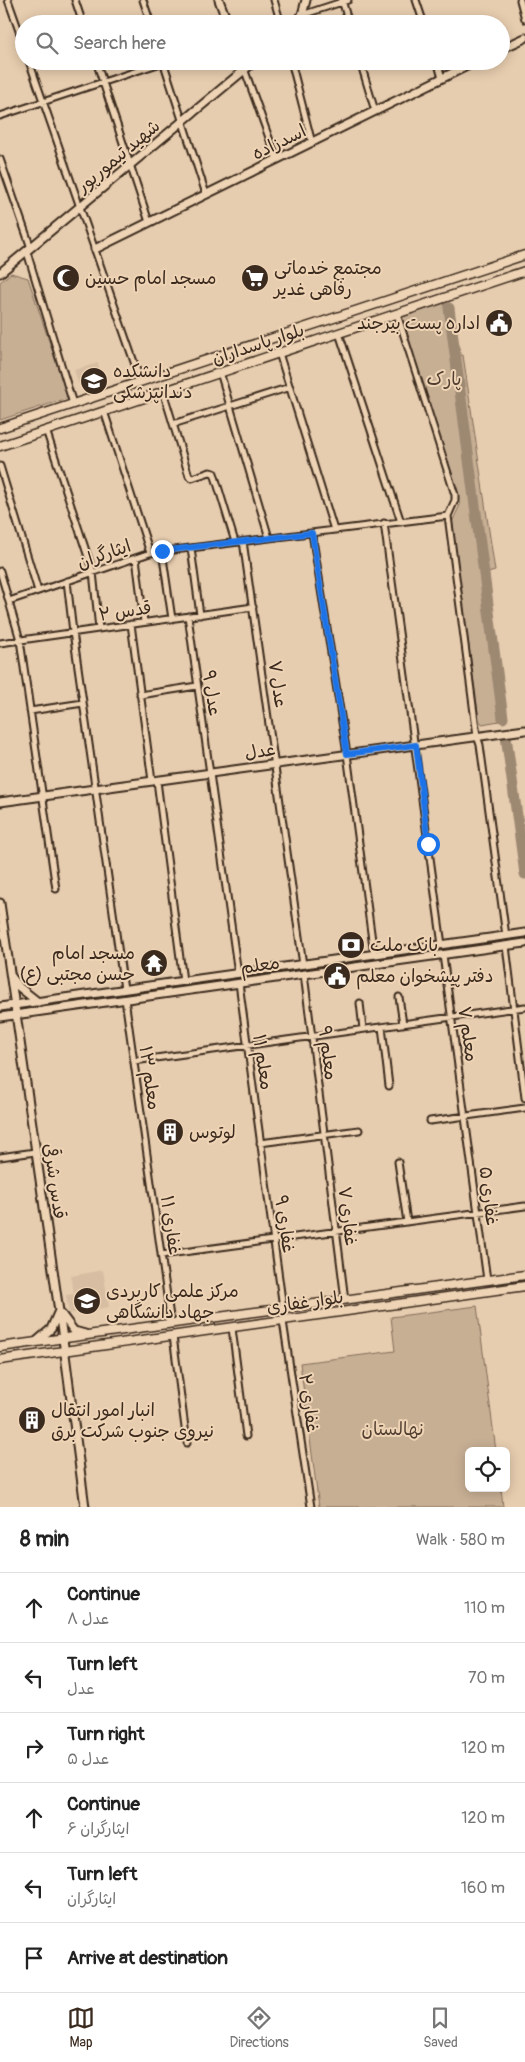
<!DOCTYPE html>
<meta charset="utf-8">
<style>
:root{--surface:#fff;--page:#f2f2f2;--text:#222;--muted:#767676;--line:#e0e0e0;--accent:#3b2a1e}
body{margin:0;font-family:Pangolin,"Playpen Sans Arabic",sans-serif;background:var(--page);color:var(--text)}
.controls{position:absolute;right:15px;bottom:15px;display:grid;overflow:hidden;border-radius:8px;box-shadow:0 2px 12px #0003}
.controls button{width:45px;height:45px;display:grid;place-items:center;padding:0;border:0;border-bottom:1px solid var(--line);background:var(--surface);color:var(--text);font:25px sans-serif}
.stop{position:absolute;width:15px;height:15px;margin:-11px;border:4px solid #1a73e8;border-radius:50%;background:#fff}
.stop.end{background:#1a73e8;border-color:#fff;box-shadow:0 1px 5px #0008}
.list{margin:0;padding:0;list-style:none}
h2{display:flex;justify-content:space-between;align-items:center;height:65px;margin:0;padding:0 20px;font-size:21px}
h2 small{font-size:16px;font-weight:400;color:var(--muted)}
.list li{display:grid;grid-template-columns:32px 1fr auto;gap:15px;align-items:center;box-sizing:border-box;height:70px;padding:0 20px;border-top:1px solid var(--line)}
.list b{display:block;font-size:19px;white-space:nowrap}
.list p{margin:0;font-size:16px;white-space:nowrap;color:var(--muted)}
.list em{font-size:16px;font-style:normal;color:var(--muted)}
.icon{flex:none;width:28px;height:28px;fill:none;stroke:currentColor;stroke-width:2;stroke-linecap:round;stroke-linejoin:round}
.map{position:relative;flex:none;width:525px;height:1507px;overflow:hidden}
.search{position:absolute;background:var(--surface);box-shadow:0 2px 12px #0003;left:15px;right:15px;top:15px;height:55px;display:flex;align-items:center;gap:12px;box-sizing:border-box;padding:0 18px;border-radius:28px;color:var(--muted);font-size:19px}
.sheet{height:485px;background:var(--surface)}
nav{display:flex;justify-content:space-around;align-items:center;box-sizing:border-box;height:70px;border-top:1px solid var(--line);background:var(--surface);font-size:14px;color:var(--muted)}
nav a{display:grid;justify-items:center;gap:2px}
nav .on{color:var(--accent)}
.map>svg:first-child{display:block}
.built{fill:#d7bea2}
.green{fill:#c7af94;stroke:#816c59}
.lines{fill:none;stroke-linecap:round;stroke-linejoin:round}
.river{stroke:#9d8872;stroke-width:11}
.street-casing{stroke:#3b2a1e;stroke-width:9}
.secondary-casing{stroke:#3b2a1e;stroke-width:11}
.primary-casing{stroke:#3b2a1e;stroke-width:11}
.street{stroke:#eed4b5;stroke-width:5}
.secondary{stroke:#eed4b5;stroke-width:7}
.primary{stroke:#eed4b5;stroke-width:8}
.route{stroke:#1a73e8;stroke-width:6}
.labels{text-anchor:middle;stroke-width:4;stroke-linejoin:round;paint-order:stroke}
.street-label{font-size:18px;fill:#3b2a1e;stroke:#eed4b5}
.poi-label{font-size:18px;fill:#3b2a1e;stroke:#eed4b5;text-anchor:start}
.park-label{font-size:18px;fill:#503e30;stroke:#eed4b5}
</style>
<div class="map">
<svg width="525" height="1507" viewBox="0 0 525 1507">
<rect width="100%" height="100%" fill="#e7cdaf"/>
<filter id="ink" filterUnits="userSpaceOnUse"><feTurbulence type="fractalNoise" baseFrequency=".02" numOctaves="2"/><feDisplacementMap in="SourceGraphic" scale="10" xChannelSelector="R" yChannelSelector="G"/><feConvolveMatrix kernelMatrix="1 2 1 2 8 2 1 2 1" color-interpolation-filters="sRGB"/></filter>
<g filter="url(#ink)">
<path class="built" d="M98 363 102 381 82 386 78 383 74 370Z
M103 1270 109 1307 69 1314 66 1295 74 1294 71 1276Z"/>
<path class="green" d="M11 273 28 278 68 398 0 420V282Z
M444 302 451 357 463 355 495 571 488 573 505 720 482 724 479 720 452 522 460 505 402 317Z
M477 1306 496 1451H469V1488H501L503 1507H319L300 1363 395 1351 391 1317Z"/>
<g class="lines">
<path class="river" d="M449 308 503 718
M506 736 525 874"/>
<g class="street-casing">
<path id="street" d="M8 0 24 45
M75 0 83 24
M143 0 151 24
M274 0 281 24
M342 0 349 24
M416 0 424 24
M520 0 525 19
M302 15 348 0
M29 61 141 382
M96 61 149 222
M163 61 206 194
M291 61 312 143
M360 61 375 111
M437 61 442 78
M245 71 277 160
M0 116 167 61
M0 159 31 248
M27 252 73 404
M397 314 455 495V500L448 516 477 736 480 745 506 936
M339 333 401 522
M279 353 334 530
M220 372 269 538
M163 391 189 476 192 478 210 472 214 473 235 542
M104 411 150 553
M173 424 290 387
M46 430 93 572 99 629
M0 466 38 591
M384 523 442 945
M312 533 347 754 374 955
M243 541 303 965
M191 548 200 615
M162 551 172 619
M136 558 144 622
M0 571 20 640 56 889
M67 581 73 632 124 989
M9 601 150 553 448 516
M188 616 238 974
M131 624 152 781
M0 643 253 607
M140 695 197 686
M30 711 83 703
M157 781 183 981
M506 946 525 1098
M443 955 487 1280
M304 974 345 1300
M239 983 283 1308
M399 997 403 1024
M125 999 171 1324
M360 1003 363 1029
M382 1027 389 1086
M134 1061 525 1007
M430 1121 525 1108
M260 1143 359 1130
M0 1157 35 1152
M398 1162 407 1222
M161 1255 525 1206
M283 1321 311 1507
M232 1328 246 1436
M173 1336 187 1443"/>
</g>
<g class="secondary-casing">
<path id="secondary" d="M219 0 228 24
M294 24 302 15 306 0
M501 49 525 38
M95 249 477 61
M0 273 255 61
M0 802 525 730
M0 903 63 1339 85 1507
M11 976 19 987 38 1002
M0 1007 525 933
M0 1017 525 943
M62 1315 74 1331 85 1334
M37 1341 51 1329 58 1313"/>
</g>
<g class="primary-casing">
<path id="primary" d="M0 428 525 255
M0 446 525 271
M0 1347 525 1275
M0 1360 525 1286"/>
</g>
<use href="#street" class="street"/>
<use href="#secondary" class="secondary"/>
<use href="#primary" class="primary"/>
</g>
</g>
<g class="lines" filter="url(#ink)">
<path class="route" d="M162 551 312 533 347 754 416 745 428 844"/>
</g>
<defs>
<g id="mosque-disc" transform="scale(1.4375)"><circle r="9.5" fill="#3b2a1e" stroke="#eed4b5"/><path d="M3.5-4.9A6 6 0 1 0 3.5 4.9A5 5 0 1 1 3.5-4.9Z" fill="#fff"/></g>
<g id="supermarket-disc" transform="scale(1.4375)"><circle r="9.5" fill="#3b2a1e" stroke="#eed4b5"/><path d="M-6-5.5h2.5l.6 2H6L4.5 2H-2.5L-4.4-4H-6ZM-1.5 3.2a1.3 1.3 0 1 0 .1 0ZM3 3.2a1.3 1.3 0 1 0 .1 0Z" fill="#fff"/></g>
<g id="civic-disc" transform="scale(1.4375)"><circle r="9.5" fill="#3b2a1e" stroke="#eed4b5"/><path d="M-.6-6.5H3V-4.5H.6V-3L4-1V1h2V6H-6V1h2V-1L-.6-3ZM-1.2 2.5V6h2.4V2.5Z" fill="#fff"/></g>
<g id="university-disc" transform="scale(1.4375)"><circle r="9.5" fill="#3b2a1e" stroke="#eed4b5"/><path d="M0-5L7-2L0 1L-7-2ZM-4 1L0 2.5L4 1V4Q0 6-4 4Z" fill="#fff"/></g>
<g id="bank-disc" transform="scale(1.4375)"><circle r="9.5" fill="#3b2a1e" stroke="#eed4b5"/><path d="M-6-4H6V4H-6ZM0-2.3a2.3 2.3 0 1 0 0 4.6a2.3 2.3 0 1 0 0-4.6Z" fill="#fff"/></g>
<g id="temple-disc" transform="scale(1.4375)"><circle r="9.5" fill="#3b2a1e" stroke="#eed4b5"/><path d="M0-6L5-2H3V0L6.5 2.5H4V6H1.5V3h-3V6H-4V2.5H-6.5L-3 0V-2H-5Z" fill="#fff"/></g>
<g id="building-disc" transform="scale(1.4375)"><circle r="9.5" fill="#3b2a1e" stroke="#eed4b5"/><path d="M-4-6H4V6H1V3H-1V6H-4ZM-2.5-4.3h1.7v1.8h-1.7ZM.8-4.3h1.7v1.8H.8ZM-2.5-1h1.7V.8h-1.7ZM.8-1h1.7V.8H.8Z" fill="#fff"/></g>
</defs>
<g fill-rule="evenodd">
<use href="#mosque-disc" x="66" y="278"/>
<use href="#supermarket-disc" x="255" y="278"/>
<use href="#civic-disc" x="499" y="323"/>
<use href="#university-disc" x="94" y="381"/>
<use href="#bank-disc" x="351" y="945"/>
<use href="#temple-disc" x="154" y="963"/>
<use href="#civic-disc" x="337" y="976"/>
<use href="#building-disc" x="170" y="1132"/>
<use href="#university-disc" x="87" y="1301"/>
<use href="#building-disc" x="32" y="1420"/>
</g>
<g class="labels">
<g class="street-label">
<text transform="translate(279 142) rotate(-26)" y="6">اسدزاده</text>
<text transform="translate(118 156) rotate(-40)" y="6">شهید تیمورپور</text>
<text transform="translate(258 344) rotate(-18)" y="6">بلوار پاسداران</text>
<text transform="translate(104 554) rotate(-19)" y="6">ایثارگران</text>
<text transform="translate(125 611) rotate(-8)" y="6">قدس ۲</text>
<text transform="translate(278 684) rotate(82)" y="6">عدل ۷</text>
<text transform="translate(212 693) rotate(82)" y="6">عدل ۹</text>
<text transform="translate(260 751) rotate(-8)" y="6">عدل</text>
<text transform="translate(260 965) rotate(-8)" y="6">معلم</text>
<text transform="translate(468 1034) rotate(82)" y="6">معلم ۷</text>
<text transform="translate(328 1053) rotate(83)" y="6">معلم ۹</text>
<text transform="translate(263 1062) rotate(82)" y="6">معلم ۱۱</text>
<text transform="translate(150 1078) rotate(82)" y="6">معلم ۱۳</text>
<text transform="translate(55 1181) rotate(82)" y="6">قدس شرقی</text>
<text transform="translate(489 1196) rotate(83)" y="6">غفاری ۵</text>
<text transform="translate(348 1216) rotate(83)" y="6">غفاری ۷</text>
<text transform="translate(285 1224) rotate(82)" y="6">غفاری ۹</text>
<text transform="translate(171 1225) rotate(82)" y="6">غفاری ۱۱</text>
<text transform="translate(305 1302) rotate(-8)" y="6">بلوار غفاری</text>
<text transform="translate(309 1403) rotate(82)" y="6">غفاری ۲</text>
</g>
<g class="poi-label">
<text x="274" y="274">مجتمع خدماتی<tspan x="274" dy="21">رفاهی غدیر</tspan></text>
<text x="85" y="284">مسجد امام حسین</text>
<text x="480" y="329" text-anchor="end">اداره پست بیرجند</text>
<text x="113" y="377">دانشکده<tspan x="113" dy="21">دندانپزشکی</tspan></text>
<text x="370" y="951">بانک ملت</text>
<text x="135" y="959" text-anchor="end">مسجد امام<tspan x="135" dy="21">حسن مجتبی (ع)</tspan></text>
<text x="356" y="982">دفتر پیشخوان معلم</text>
<text x="189" y="1138">لوتوس</text>
<text x="106" y="1297">مرکز علمی کاربردی<tspan x="106" dy="21">جهاد دانشگاهی</tspan></text>
<text x="51" y="1416">انبار امور انتقال<tspan x="51" dy="21">نیروی جنوب شرکت برق</tspan></text>
</g>
<g class="park-label">
<text x="444" y="385">پارک</text>
<text x="393" y="1435">نهالستان</text>
</g>
</g>
</svg>
<div class="controls">
<button><svg class="icon" aria-label="locate" viewBox="0 0 24 24"><circle cx="12" cy="12" r="6"/><path d="M12 2v4M12 18v4M2 12h4M18 12h4"/></svg></button>
</div>
<div class="stop" style="left:428px;top:844px"></div>
<div class="stop end" style="left:162px;top:551px"></div>
<div class="search"><svg class="icon" aria-label="search" viewBox="0 0 24 24"><circle cx="10" cy="10" r="6"/><path d="M15 15l6 6"/></svg>Search here</div>
</div>
<section class="sheet">
<h2>8 min<small>Walk · 580 m</small></h2>
<ul class="list">
<li><svg class="icon" aria-label="ahead" viewBox="0 0 24 24"><path d="M12 20V5M6 11l6-6 6 6"/></svg><div><b>Continue</b><p>عدل ۸</p></div><em>110 m</em></li>
<li><svg class="icon" aria-label="left" viewBox="0 0 24 24"><path d="M17 20v-9H6M10 6l-5 5 5 5"/></svg><div><b>Turn left</b><p>عدل</p></div><em>70 m</em></li>
<li><svg class="icon" aria-label="right" viewBox="0 0 24 24"><path d="M7 20v-9h11M14 6l5 5-5 5"/></svg><div><b>Turn right</b><p>عدل ۵</p></div><em>120 m</em></li>
<li><svg class="icon" aria-label="ahead" viewBox="0 0 24 24"><path d="M12 20V5M6 11l6-6 6 6"/></svg><div><b>Continue</b><p>ایثارگران ۶</p></div><em>120 m</em></li>
<li><svg class="icon" aria-label="left" viewBox="0 0 24 24"><path d="M17 20v-9H6M10 6l-5 5 5 5"/></svg><div><b>Turn left</b><p>ایثارگران</p></div><em>160 m</em></li>
<li><svg class="icon" aria-label="arrive" viewBox="0 0 24 24"><path d="M6 21V4h12l-3 4 3 4H6"/></svg><div><b>Arrive at destination</b></div></li>
</ul>
</section>
<nav>
<a class="on"><svg class="icon" aria-label="map" viewBox="0 0 24 24"><path d="M3 6l6-2 6 2 6-2v14l-6 2-6-2-6 2zM9 4v14M15 6v14"/></svg>Map</a>
<a><svg class="icon" aria-label="directions" viewBox="0 0 24 24"><path d="M12 3l9 9-9 9-9-9zM9 14v-3h6M13 9l2 2-2 2"/></svg>Directions</a>
<a><svg class="icon" aria-label="saved" viewBox="0 0 24 24"><path d="M7 4h10v16l-5-4-5 4z"/></svg>Saved</a>
</nav>
